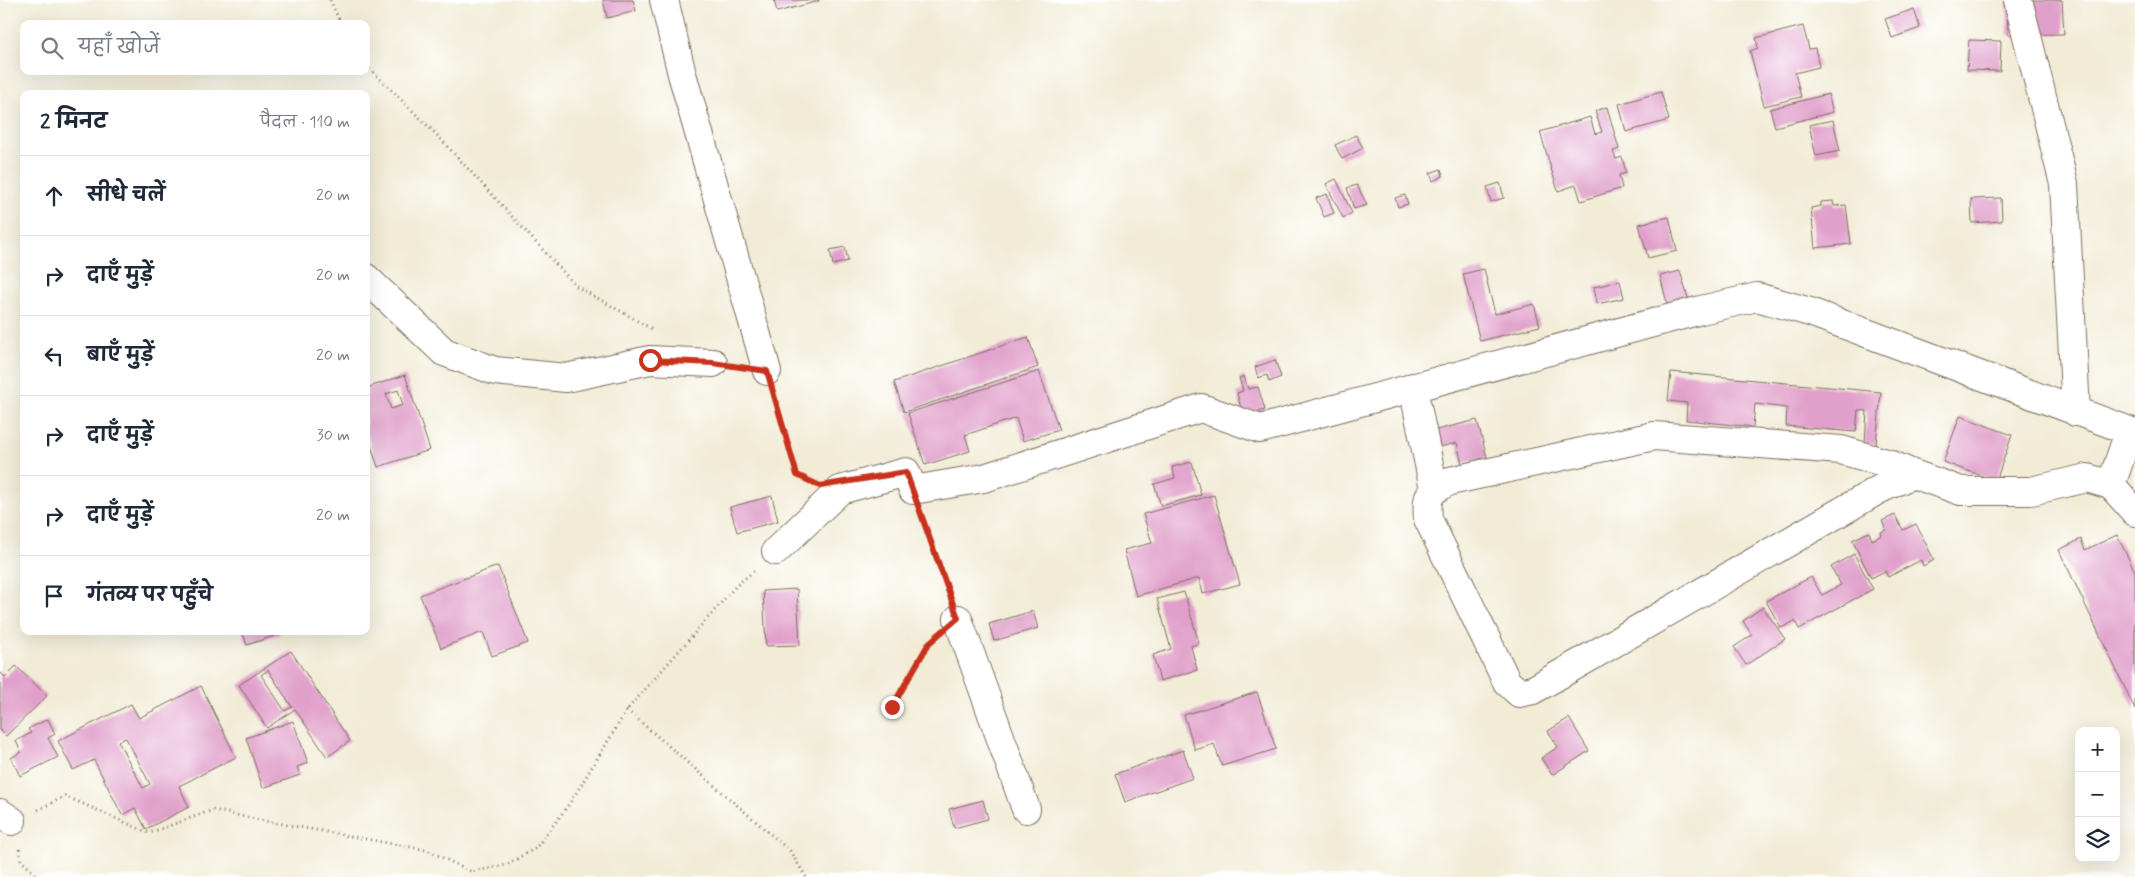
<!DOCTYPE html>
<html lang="hi">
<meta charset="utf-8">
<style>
:root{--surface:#fff;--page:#f2f2f3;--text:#1f2937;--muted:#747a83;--line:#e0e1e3}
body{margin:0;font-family:Mynerve,"Playpen Sans Deva",sans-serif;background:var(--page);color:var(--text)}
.controls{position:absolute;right:15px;bottom:15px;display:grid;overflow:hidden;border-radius:10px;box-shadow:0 5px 20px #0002}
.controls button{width:45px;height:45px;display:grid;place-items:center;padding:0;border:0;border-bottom:1px solid var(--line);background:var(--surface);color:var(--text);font:25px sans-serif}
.stop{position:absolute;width:15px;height:15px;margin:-11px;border:4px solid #c8321e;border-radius:50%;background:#fff}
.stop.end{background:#c8321e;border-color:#fff;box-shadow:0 1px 5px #0008}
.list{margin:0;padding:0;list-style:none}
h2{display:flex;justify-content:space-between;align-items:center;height:65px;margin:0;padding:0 20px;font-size:21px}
h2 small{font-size:16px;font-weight:400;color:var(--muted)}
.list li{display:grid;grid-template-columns:32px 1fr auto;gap:15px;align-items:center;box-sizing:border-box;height:80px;padding:0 20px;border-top:1px solid var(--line)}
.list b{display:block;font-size:19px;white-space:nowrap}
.list em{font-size:16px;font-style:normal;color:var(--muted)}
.icon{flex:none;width:28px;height:28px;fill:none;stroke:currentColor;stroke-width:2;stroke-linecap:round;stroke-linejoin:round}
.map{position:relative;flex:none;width:2135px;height:877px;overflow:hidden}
.search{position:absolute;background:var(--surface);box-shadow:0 5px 20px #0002;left:20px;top:20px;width:350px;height:55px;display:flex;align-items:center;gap:12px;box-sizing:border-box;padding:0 18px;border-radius:10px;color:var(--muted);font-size:19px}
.panel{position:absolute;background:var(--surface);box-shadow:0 5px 20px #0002;left:20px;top:90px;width:350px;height:545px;border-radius:10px}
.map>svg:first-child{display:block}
.building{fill:#e1a0cb;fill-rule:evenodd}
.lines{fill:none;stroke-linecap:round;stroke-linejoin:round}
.minor-casing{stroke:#7b6e5f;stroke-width:30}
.path{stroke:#7b6e5f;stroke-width:3;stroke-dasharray:1 4;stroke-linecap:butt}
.minor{stroke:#fff;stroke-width:28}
.route{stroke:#c8321e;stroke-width:6}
</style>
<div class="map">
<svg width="2135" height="877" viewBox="0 0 2135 877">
<rect width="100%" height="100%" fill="#fff"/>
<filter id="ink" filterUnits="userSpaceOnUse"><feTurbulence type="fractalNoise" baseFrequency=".02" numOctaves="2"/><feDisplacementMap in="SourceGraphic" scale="10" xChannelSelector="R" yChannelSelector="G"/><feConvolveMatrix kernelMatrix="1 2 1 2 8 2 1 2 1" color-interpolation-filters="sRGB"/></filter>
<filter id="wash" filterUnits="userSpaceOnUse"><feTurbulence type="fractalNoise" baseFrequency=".0096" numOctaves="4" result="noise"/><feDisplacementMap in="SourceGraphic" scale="20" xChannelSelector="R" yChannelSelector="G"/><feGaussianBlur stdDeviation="1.12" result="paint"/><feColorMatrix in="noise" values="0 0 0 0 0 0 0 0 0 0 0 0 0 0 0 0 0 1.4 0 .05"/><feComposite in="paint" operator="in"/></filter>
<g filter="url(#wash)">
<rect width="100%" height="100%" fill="#f2ecd7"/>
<g id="blocks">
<path class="building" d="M603 0H633L636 11 607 18Z
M774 0H819V1L777 12Z
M2007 0H2062L2064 34 2008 35Z
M1914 9 1920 28 1892 38 1885 19Z
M1803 26 1809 49 1815 48 1819 67 1795 73 1801 97 1764 106 1750 51 1758 48 1756 38Z
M1969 40 2001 41 2000 71 1967 70Z
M1661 92 1669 120 1626 132 1619 104Z
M1828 94 1833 112 1775 127 1770 109Z
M1607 107 1619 149 1613 151 1616 159 1622 157 1626 173 1619 175 1622 188 1581 201 1576 185 1558 191 1540 132 1590 117 1595 134 1602 132 1595 111Z
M1833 120 1840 151 1816 156 1809 125Z
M1356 135 1363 148 1342 159 1335 145Z
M1441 169 1443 176 1433 181 1430 173Z
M1336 179 1352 213 1343 218 1326 184Z
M1500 183 1504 198 1491 202 1487 187Z
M1357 185 1367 205 1354 209 1347 188Z
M1327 194 1334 213 1324 217 1316 198Z
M1405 195 1408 204 1398 207 1395 198Z
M2001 198 2002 221 1972 223 1971 199Z
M1833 201 1834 206 1846 205 1851 244 1815 248 1811 208 1821 206V202Z
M1669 217 1677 251 1648 258 1639 224Z
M845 247 848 261 833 265 830 250Z
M1484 269 1495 314 1534 304 1540 326 1480 341 1463 274Z
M1680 271 1689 301 1668 307 1660 276Z
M1620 281 1624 298 1597 304 1594 287Z
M1028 337 1038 367 904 412 894 382Z
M1275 360 1281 377 1269 382 1267 375 1258 378 1255 367Z
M1039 371 1059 430 1023 441 1016 418 965 435 970 451 925 465 908 413Z
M1671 372 1881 392 1876 445 1865 443 1867 411 1858 410 1856 432 1786 426 1787 408 1755 404 1753 427 1686 420 1687 403 1668 401Z
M405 375 430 450 378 467 366 431V388ZM398 390 403 405 391 409 386 394Z
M1244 376 1248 389 1258 387 1265 410 1243 416 1237 393 1243 391 1239 378Z
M1960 416 2012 435 1996 481 1943 462Z
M1477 420 1487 457 1462 464 1457 443 1440 447 1436 430Z
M1192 462 1201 495 1161 506 1154 484 1175 478 1172 467Z
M1214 495 1240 584 1203 594 1199 578 1136 596 1124 550 1152 543 1143 514Z
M772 496 778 521 737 532 730 507Z
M1895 515 1903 530 1916 524 1934 560 1923 566 1921 560 1888 577 1885 571 1871 578 1852 540 1869 532 1872 540 1882 535 1881 532 1886 530 1882 521Z
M2117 535 2135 572V709L2059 550 2081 539 2085 550Z
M1854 554 1873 589 1799 629 1795 621 1781 628 1766 601 1811 577 1822 595 1841 585 1831 567Z
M498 566 528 643 492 656 483 632 441 648 420 595Z
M797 589 800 645 766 646 763 591Z
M1184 592 1199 643 1191 646 1197 670 1160 681 1153 655 1171 649 1157 599Z
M1763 607 1785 639 1746 665 1734 647 1752 635 1743 621Z
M1033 611 1038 628 994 641 989 624Z
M242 631H279L280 634 247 645Z
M291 651 350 741 327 757 295 709 267 728 239 685ZM268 670 292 707 285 711 261 675Z
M16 666 47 696 6 736 0 730V672L5 677Z
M201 686 236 757 179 786 189 807 146 829 135 808 122 815 94 760 73 770 58 741 131 704 139 718ZM126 738 150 784 143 788 118 741Z
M1257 692 1276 749 1222 766 1214 744 1195 750 1184 715Z
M1569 718 1589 751 1552 775 1541 758 1558 747 1548 731Z
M48 719 55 734 48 738 58 757 20 776 11 758 21 752 16 741 31 733 28 729Z
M293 721 308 763 297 767 300 775 263 788 246 738Z
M1183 750 1193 778 1125 802 1115 774Z
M983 800 988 819 954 828 949 809Z"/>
</g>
</g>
<g filter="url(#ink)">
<use href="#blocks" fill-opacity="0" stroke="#7b6e5f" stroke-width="1"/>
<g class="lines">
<g class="minor-casing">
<path id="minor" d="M664 0 682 74 767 371
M2018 0 2064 184 2076 412
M366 278 444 352 495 371 566 378 650 360 713 363
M1413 387 1434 489
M1913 474 1890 464 1841 450 1654 436 1450 481C1429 491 1426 495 1428 519L1507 682 1519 693 1533 690 1880 489 1913 474 1961 491H2031L2087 478 2111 485 2129 432
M2111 485 2135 512
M776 551 840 490 906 472 913 490 984 478 1201 408 1260 429 1701 310 1757 297 1810 312 2135 433
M958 619 1026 809
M0 813 12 821"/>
</g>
<path class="path" d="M330 0 341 24
M366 65 436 134 576 286 652 329
M775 398 797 475 808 480
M922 518 949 592
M892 707 933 640
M627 710 790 851 806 877
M38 810 65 796 149 833 213 810 260 820 427 850 472 872 506 865 536 848 570 803 627 710 736 586 755 570
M19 849 21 860 38 877"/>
<use href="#minor" class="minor"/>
</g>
</g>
<g class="lines" filter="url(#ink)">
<path class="route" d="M650 360 713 363 767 371 797 475 820 486 906 472 958 618 929 643 892 707"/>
</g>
</svg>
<div class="controls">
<button>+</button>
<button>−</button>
<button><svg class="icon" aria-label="layers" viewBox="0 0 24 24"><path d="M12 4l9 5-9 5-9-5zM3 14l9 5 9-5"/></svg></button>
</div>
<div class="stop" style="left:650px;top:360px"></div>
<div class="stop end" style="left:892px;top:707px"></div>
<div class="search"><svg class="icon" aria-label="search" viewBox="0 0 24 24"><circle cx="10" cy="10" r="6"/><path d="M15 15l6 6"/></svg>यहाँ खोजें</div>
<section class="panel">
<h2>2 मिनट<small>पैदल · 110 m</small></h2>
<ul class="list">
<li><svg class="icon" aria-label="ahead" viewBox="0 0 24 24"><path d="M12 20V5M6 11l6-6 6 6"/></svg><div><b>सीधे चलें</b></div><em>20 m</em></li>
<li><svg class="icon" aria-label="right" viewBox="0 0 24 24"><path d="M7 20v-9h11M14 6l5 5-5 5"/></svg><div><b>दाएँ मुड़ें</b></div><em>20 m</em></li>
<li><svg class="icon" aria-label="left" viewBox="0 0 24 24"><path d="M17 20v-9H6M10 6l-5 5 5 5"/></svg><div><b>बाएँ मुड़ें</b></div><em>20 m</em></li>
<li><svg class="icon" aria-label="right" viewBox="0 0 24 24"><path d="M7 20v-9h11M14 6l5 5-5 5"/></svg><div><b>दाएँ मुड़ें</b></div><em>30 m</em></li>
<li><svg class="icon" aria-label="right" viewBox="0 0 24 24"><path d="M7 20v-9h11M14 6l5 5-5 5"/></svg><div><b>दाएँ मुड़ें</b></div><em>20 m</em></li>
<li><svg class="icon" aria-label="arrive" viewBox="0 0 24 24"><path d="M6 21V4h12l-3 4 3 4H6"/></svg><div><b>गंतव्य पर पहुँचे</b></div></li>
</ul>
</section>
</div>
